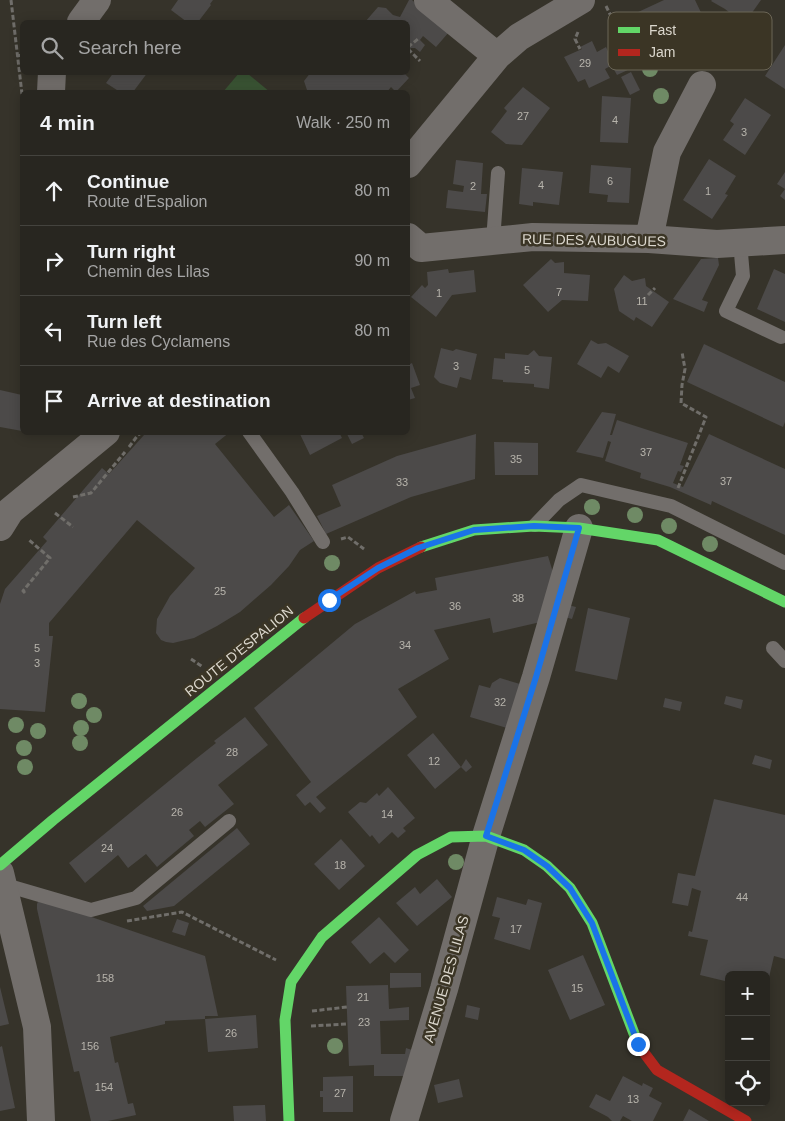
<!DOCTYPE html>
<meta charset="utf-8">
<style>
:root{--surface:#282620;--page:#302e29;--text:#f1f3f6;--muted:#a5a5a5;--line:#44433e}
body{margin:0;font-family:Arial,sans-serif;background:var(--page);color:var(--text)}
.controls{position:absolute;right:15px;bottom:15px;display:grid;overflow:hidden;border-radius:8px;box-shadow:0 2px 12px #0003}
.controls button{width:45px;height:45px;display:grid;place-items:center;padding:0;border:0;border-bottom:1px solid var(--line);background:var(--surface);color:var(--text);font:25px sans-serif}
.stop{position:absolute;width:15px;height:15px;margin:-11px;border:4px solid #1a73e8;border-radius:50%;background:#fff}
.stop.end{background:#1a73e8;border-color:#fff;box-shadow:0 1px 5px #0008}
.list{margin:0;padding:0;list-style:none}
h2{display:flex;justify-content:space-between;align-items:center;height:65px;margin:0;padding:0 20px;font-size:21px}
h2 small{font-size:16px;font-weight:400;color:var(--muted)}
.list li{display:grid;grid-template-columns:32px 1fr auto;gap:15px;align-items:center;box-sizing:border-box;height:70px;padding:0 20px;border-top:1px solid var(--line)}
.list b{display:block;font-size:19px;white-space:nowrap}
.list p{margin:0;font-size:16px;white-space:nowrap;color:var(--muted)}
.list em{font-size:16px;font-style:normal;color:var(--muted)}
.icon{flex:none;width:28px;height:28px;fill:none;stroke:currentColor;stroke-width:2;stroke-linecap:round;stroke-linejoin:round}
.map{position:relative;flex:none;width:785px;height:1121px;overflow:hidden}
.search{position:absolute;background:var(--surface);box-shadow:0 2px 12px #0003;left:20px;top:20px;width:390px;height:55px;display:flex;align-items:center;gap:12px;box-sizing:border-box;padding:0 18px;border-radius:8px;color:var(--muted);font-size:19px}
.panel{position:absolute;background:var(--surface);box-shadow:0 2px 12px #0003;left:20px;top:90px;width:390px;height:345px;border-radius:8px}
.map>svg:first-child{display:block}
.green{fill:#3a5434}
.building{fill:#4c4a49}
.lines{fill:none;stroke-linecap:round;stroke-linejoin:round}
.path{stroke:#706e6a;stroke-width:3;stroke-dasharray:5 2.5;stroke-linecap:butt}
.lane{stroke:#726e6b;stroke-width:14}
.street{stroke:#726e6b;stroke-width:28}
.fast{stroke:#63d668;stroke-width:11}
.jam{stroke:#b3261e;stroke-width:11}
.tree{fill:#6f8a65}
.route{stroke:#1a73e8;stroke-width:6}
.labels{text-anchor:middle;stroke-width:5;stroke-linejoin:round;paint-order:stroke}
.number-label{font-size:11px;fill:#b7b4ac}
.street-label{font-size:14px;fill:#dbd7cd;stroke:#3b3525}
.key{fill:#3b3525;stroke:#6b6657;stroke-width:1}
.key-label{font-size:14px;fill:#dbd7cd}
</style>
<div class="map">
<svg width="785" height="1121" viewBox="0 0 785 1121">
<rect width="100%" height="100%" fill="#36332a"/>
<path class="green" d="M239 73H247L270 92H223Z"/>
<path class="building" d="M178 0H213L210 4 211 5 198 22H187L171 10Z
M409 0H412L449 32 436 47 423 36 420 40 425 45 420 52 415 48H411L408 52V22H365L378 7 386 8 393 15 400 17Z
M664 0H695L706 23 693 30 692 27 651 46 636 13Z
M712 0H761L744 24 725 9 711 1Z
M592 41 597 52 606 47 614 64 605 69 610 78 589 88 585 79 578 82 564 57 582 49 580 47Z
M785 45V89L765 76Z
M628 59 632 68 617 75 612 66Z
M114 72H148L133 92H120L106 83Z
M311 72H403L409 78 396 92 391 87 387 92 366 91 310 92 307 90 304 81Z
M631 72 640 90 630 95 621 77Z
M523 87 550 108 522 145 506 144 491 132 507 111 504 108Z
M602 96 631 98 628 143 600 142Z
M745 98 771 115 745 155 723 140 734 124 730 121Z
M709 159 736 176 725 194 728 195 712 219 683 200Z
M456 160 483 163 481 194H487L485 212 446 208 448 190 463 192 464 186 453 184Z
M591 165 631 168 629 203 607 202 608 195 589 193Z
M522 168 563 172 559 205 533 202V206L519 204Z
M785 172V200L780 196 785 189 777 184Z
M718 258 719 265 702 300 708 302 704 312 673 299 701 259Z
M551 259 555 263 564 262V273L590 275 588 301 562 300 548 312 523 285Z
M448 269 449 273 474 270 476 292 452 295 436 317 411 297 422 285 425 288 428 285 427 272Z
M774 269 785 274V322L757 309Z
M624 275 632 281 645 278 646 286 669 302 652 327 636 317 634 321 619 311 614 289Z
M591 340 598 344 606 343 629 356 619 373 608 366 601 378 577 364Z
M704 344 785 382V422L783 427 687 382Z
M441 348 453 351 456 349 477 354 471 380 460 377 457 388 440 383 434 377Z
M534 350 539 356 552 357 549 389 534 387V384L503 382V380L492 379 494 358 505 359V353L528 355Z
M412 363 420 385 411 388 415 398 408 400V365Z
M0 390 22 395V431L0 427Z
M602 412 616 414 610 435H612L617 420 688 443 680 465 684 466 681 472 678 471 673 483 683 487 709 434 785 469V535L712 501 711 505 670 487 640 478 641 473 605 461 611 442 608 441 603 458 576 452Z
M142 432H230L215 444 274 517 289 505 314 541 300 550 289 566 271 585 240 612 217 626 194 638 173 643 166 642 161 640 156 633 157 619 170 596 195 568 137 520 49 623V636H53L45 712 0 709V604L5 589 47 541 43 537 102 468 109 474 144 435Z
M299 432H339L342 438 310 455Z
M346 432H361L364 438 352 444Z
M476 434 475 479 411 497 326 534 317 516 341 506 332 485 397 456Z
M494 442 538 443V475H495Z
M548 556 555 579 545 621 493 633 490 618 434 630 449 659 398 689 417 717 316 797 326 808 320 813 310 802 305 806 296 795 311 782 254 708 355 624 415 591 416 594 437 590 435 578Z
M568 605 576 607 572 619 565 617Z
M588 608 630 618 617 680 575 671Z
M500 678 520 684 507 728 470 717 479 685 490 688 492 683Z
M726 696 743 700 741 709 724 704Z
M665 698 682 702 680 711 663 707Z
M245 717 268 745 218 785 234 804 205 827 200 821 189 830 194 836 157 867 146 854 128 868 118 855 85 883 69 863 197 758 216 743 214 741Z
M433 733 461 767 466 759 472 767 466 772 461 767 435 789 407 755Z
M755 755 772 760 770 769 752 764Z
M388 787 415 818 403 828 406 831 398 838 392 832 379 844 372 835 370 837 348 812 360 802 366 803 377 793 379 796Z
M714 799 785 815V959L774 956 767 986 766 975H729V982L700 975 708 940 688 936 689 931 692 932 701 891 692 888 688 906 672 903 678 873 695 876Z
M237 828 250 844 174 906 147 911 143 906Z
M341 839 365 866 339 890 314 864Z
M437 879 452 897 417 926 396 903 415 887 420 894Z
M497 897 526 905 528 899 542 903 530 950 494 939 500 918 492 916Z
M39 899 205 956 218 1016H205V1019L165 1021V1024L110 1037 115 1063 118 1062 128 1104 133 1103 136 1115 108 1121H91L79 1071 74 1072 37 909V904Z
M379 917 409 950 395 963 384 952 370 964 351 942Z
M177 919 189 923 185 936 172 932Z
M583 955 605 1005 570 1020 548 970Z
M390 973H421V987L390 988Z
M388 985 389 1009 409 1007V1020L380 1021 381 1054H405L406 1048 415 1051 407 1076H374V1065L349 1066 346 986Z
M0 987 9 1024 0 1026Z
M467 1005 480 1008 478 1020 465 1017Z
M256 1015 258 1048 208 1052 205 1019Z
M2 1046 15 1108 0 1111V1047Z
M353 1076V1112H323V1097H320V1091H323V1077Z
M623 1076 642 1086 643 1083 653 1088 649 1096 662 1103 653 1121H632L623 1116 620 1121H612L608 1117 589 1107 596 1094 610 1101Z
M459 1079 463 1097 438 1103 434 1085Z
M265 1105 266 1121H234L233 1106Z
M689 1109 709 1121H683Z"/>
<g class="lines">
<path class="path" d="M11 0 22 94
M606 6 631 57
M578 32 575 39 580 49
M408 47 418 39
M408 49 420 61
M17 56 22 55
M648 295 655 288
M129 447 138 435 143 432
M678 488 706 417 681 403 682 385 685 369 682 352
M73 497 91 493 125 452
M55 513 73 527
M341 539 348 537 364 549
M25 593 23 591 50 558 29 540
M191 659 203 667
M127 921 182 912 276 960
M312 1011 347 1007
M311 1026 347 1024"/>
<path class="lane" d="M493 241 498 173
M740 242 743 276 726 311 781 337
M249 432 292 492 323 542
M535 525 559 500 581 485 671 506 785 563
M773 648 785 661
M2 884 91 910 136 898 229 821"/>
<path class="street" d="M428 0 497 56
M81 22 97 0
M51 92 52 72
M408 164 497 56 519 37 581 0
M408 237 421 248 533 237 649 239 717 244 785 240
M649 239 667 152 702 85
M0 527 10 511 106 432
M0 873 37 1027 41 1121
M404 1121 444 989 486 836 536 677 579 528"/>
<path class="fast" d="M421 547 474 530 534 526 579 528 658 540 785 602
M0 865 53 820 304 618
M289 1121 285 1020 291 982 322 937 417 855 451 837 486 836 524 850 547 866 570 888 592 923 638 1044 642 1050"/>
<path class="jam" d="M304 618 378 568 421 547
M642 1050 657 1070 746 1121"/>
</g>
<g class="tree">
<circle cx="650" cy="69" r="8"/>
<circle cx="661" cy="96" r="8"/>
<circle cx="592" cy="507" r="8"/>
<circle cx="635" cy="515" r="8"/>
<circle cx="669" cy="526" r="8"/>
<circle cx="710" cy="544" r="8"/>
<circle cx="332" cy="563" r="8"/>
<circle cx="79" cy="701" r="8"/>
<circle cx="94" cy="715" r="8"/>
<circle cx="16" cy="725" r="8"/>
<circle cx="81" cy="728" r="8"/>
<circle cx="38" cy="731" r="8"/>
<circle cx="80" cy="743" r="8"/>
<circle cx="24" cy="748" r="8"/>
<circle cx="25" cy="767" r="8"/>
<circle cx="456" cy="862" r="8"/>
<circle cx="335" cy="1046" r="8"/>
</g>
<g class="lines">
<path class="route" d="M329 600 378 568 418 548 474 530 534 526 579 528 536 677 486 836 524 850 547 866 570 888 592 923 638 1044"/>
</g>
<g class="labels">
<g class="number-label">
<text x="585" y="67">29</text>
<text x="523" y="120">27</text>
<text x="615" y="124">4</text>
<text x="744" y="136">3</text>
<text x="610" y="185">6</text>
<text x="541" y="189">4</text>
<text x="473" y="190">2</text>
<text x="708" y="195">1</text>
<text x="559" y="296">7</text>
<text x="439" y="297">1</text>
<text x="642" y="305">11</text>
<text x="456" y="370">3</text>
<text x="527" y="374">5</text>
<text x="646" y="456">37</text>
<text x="516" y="463">35</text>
<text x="726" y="485">37</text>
<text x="402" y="486">33</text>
<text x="220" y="595">25</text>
<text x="518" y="602">38</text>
<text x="455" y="610">36</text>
<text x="405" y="649">34</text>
<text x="37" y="652">5</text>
<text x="37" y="667">3</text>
<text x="500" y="706">32</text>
<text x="232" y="756">28</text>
<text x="434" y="765">12</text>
<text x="177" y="816">26</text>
<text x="387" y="818">14</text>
<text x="107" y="852">24</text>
<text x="340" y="869">18</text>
<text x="742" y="901">44</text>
<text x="516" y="933">17</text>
<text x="105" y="982">158</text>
<text x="577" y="992">15</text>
<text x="363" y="1001">21</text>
<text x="364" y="1026">23</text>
<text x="231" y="1037">26</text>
<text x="90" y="1050">156</text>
<text x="104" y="1091">154</text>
<text x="340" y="1097">27</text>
<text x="633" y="1103">13</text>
</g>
<g class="street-label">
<text transform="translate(594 240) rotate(1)" y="5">RUE DES AUBUGUES</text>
<text transform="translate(239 651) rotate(-39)" y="5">ROUTE D'ESPALION</text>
<text transform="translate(446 979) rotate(-74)" y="5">AVENUE DES LILAS</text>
</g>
</g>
<rect x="608" y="12" width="164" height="58" rx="8" class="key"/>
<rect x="618" y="27" width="22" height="6" fill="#63d668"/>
<rect x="618" y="49" width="22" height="7" fill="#b3261e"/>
<g class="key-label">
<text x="649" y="35">Fast</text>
<text x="649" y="57">Jam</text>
</g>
</svg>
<div class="controls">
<button>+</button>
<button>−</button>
<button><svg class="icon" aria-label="locate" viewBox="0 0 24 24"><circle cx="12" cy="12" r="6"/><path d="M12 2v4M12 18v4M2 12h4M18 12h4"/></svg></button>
</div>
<div class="stop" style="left:329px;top:600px"></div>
<div class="stop end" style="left:638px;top:1044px"></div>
<div class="search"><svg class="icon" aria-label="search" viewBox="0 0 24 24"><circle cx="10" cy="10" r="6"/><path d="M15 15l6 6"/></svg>Search here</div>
<section class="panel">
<h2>4 min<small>Walk · 250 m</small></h2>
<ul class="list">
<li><svg class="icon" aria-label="ahead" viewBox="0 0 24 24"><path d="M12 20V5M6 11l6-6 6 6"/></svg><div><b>Continue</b><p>Route d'Espalion</p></div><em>80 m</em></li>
<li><svg class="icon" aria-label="right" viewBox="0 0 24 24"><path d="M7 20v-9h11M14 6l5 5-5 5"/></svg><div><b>Turn right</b><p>Chemin des Lilas</p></div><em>90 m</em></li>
<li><svg class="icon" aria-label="left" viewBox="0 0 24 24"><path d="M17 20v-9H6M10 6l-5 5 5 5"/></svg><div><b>Turn left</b><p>Rue des Cyclamens</p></div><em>80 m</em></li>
<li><svg class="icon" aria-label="arrive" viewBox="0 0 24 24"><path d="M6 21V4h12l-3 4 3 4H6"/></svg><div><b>Arrive at destination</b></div></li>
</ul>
</section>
</div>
